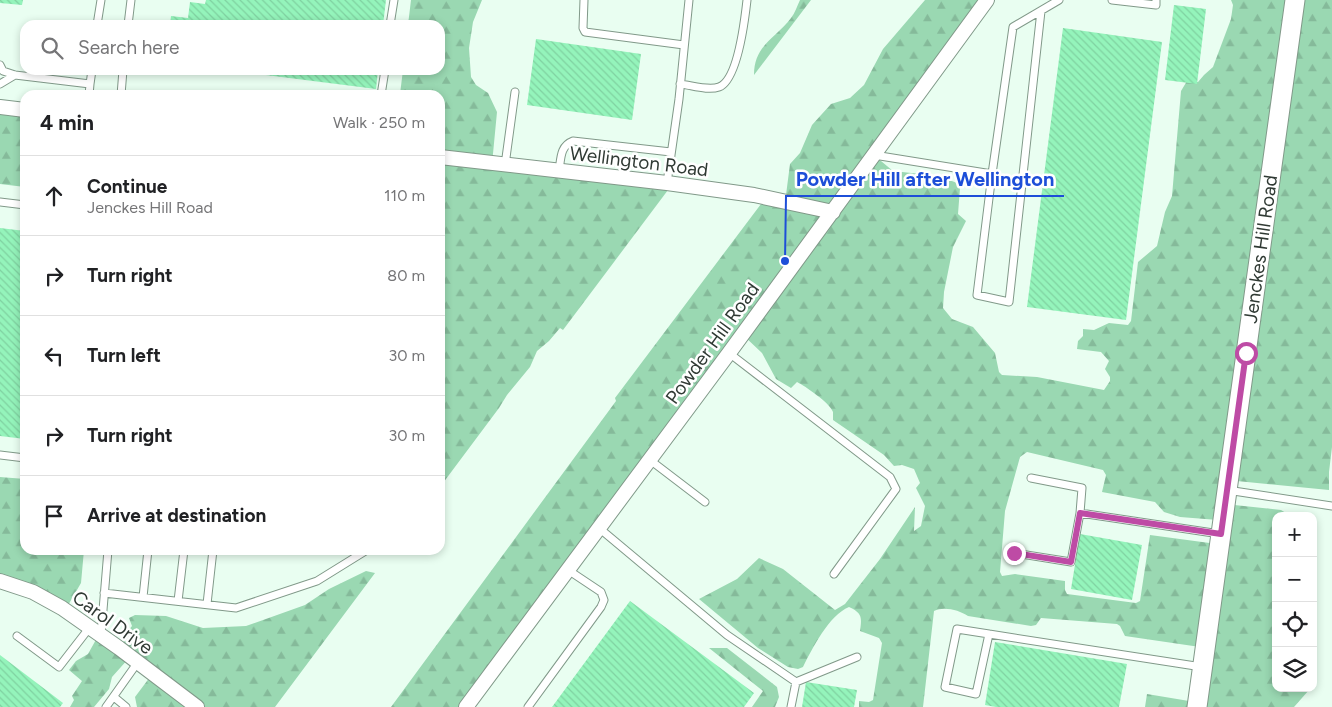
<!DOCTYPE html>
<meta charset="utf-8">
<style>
:root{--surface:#fff;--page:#f6f6f6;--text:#202124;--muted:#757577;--line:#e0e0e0}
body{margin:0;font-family:Figtree,sans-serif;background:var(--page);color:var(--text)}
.controls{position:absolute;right:15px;bottom:15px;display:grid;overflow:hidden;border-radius:10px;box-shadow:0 2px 8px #0003}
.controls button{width:45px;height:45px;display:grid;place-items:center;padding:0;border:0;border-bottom:1px solid var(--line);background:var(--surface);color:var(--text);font:25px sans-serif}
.stop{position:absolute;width:15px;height:15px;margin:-11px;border:4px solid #be4ba5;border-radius:50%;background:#fff}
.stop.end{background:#be4ba5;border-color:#fff;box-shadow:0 1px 5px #0008}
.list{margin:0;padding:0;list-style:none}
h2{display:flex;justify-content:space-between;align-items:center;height:65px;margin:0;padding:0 20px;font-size:21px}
h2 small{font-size:16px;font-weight:400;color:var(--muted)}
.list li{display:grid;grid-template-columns:32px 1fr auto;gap:15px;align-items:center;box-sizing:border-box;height:80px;padding:0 20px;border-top:1px solid var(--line)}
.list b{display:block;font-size:19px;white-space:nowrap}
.list p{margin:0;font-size:16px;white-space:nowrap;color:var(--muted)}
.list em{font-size:16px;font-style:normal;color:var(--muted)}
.icon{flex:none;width:28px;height:28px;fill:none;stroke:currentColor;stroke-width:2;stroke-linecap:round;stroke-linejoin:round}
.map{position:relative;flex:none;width:1332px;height:707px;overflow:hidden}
.search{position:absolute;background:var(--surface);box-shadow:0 2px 8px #0003;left:20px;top:20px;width:425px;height:55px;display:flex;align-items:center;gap:12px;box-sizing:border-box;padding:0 18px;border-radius:15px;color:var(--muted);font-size:19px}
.panel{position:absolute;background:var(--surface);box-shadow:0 2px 8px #0003;left:20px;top:90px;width:425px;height:465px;border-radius:15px}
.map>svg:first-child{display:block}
.forest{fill:url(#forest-firs);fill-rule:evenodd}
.building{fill:url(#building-back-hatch)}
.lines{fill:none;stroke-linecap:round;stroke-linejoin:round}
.service-casing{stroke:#819989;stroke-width:9}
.minor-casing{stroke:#819989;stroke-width:16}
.secondary-casing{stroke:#819989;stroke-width:21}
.service{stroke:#fff;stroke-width:7}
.minor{stroke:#fff;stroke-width:14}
.secondary{stroke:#fff;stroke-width:19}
.route{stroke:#be4ba5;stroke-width:6}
.labels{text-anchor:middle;stroke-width:5;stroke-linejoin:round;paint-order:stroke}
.street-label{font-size:19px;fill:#303a34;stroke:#fff}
.leader{fill:none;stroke:#1d4ed8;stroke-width:2}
.callout-dot{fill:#1d4ed8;stroke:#fff;stroke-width:2}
.callout-label{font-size:20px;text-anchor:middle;font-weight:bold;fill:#1d4ed8;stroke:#fff;stroke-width:5;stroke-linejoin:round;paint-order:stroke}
</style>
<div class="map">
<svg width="1332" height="707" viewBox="0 0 1332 707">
<defs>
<pattern id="forest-firs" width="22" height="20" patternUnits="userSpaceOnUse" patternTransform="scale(1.25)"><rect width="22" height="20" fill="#9ad8b2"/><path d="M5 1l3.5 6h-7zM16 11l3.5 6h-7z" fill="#85ba9a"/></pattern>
<pattern id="building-back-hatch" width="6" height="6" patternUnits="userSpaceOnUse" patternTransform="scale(1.25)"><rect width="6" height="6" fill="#94f4bb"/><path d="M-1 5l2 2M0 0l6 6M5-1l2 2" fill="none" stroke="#80d2a1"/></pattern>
</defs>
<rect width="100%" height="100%" fill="#e9fef1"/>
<path class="forest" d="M411 0H482L473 22 469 48 471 77 476 85 488 93 497 112 492 164 671 186 563 330 560 328 549 341 537 351 530 367 507 395 499 408 440 487V95H399L400 94 403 70H440V25H408Z
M800 0H811L754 75C754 45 776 38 791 18 795 13 797 6 800 0Z
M925 0H987L875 156 893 171 939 176 957 183 960 188 958 214 966 221 953 247 944 292 943 308 952 319 973 327 995 353 999 372 1002 375 1037 377 1104 390 1110 381V377L1105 369 1109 361 1101 352 1077 349 1078 341 1083 336V329L1094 330 1109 323 1128 325 1131 321 1138 262 1157 246 1165 212 1172 196 1181 91 1187 81 1198 82 1204 75 1213 67 1231 19 1233 5 1231 0H1332V447L1329 472V490L1227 480 1225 504 1281 510 1291 516H1276V688H1309V690L1294 707H1145L1147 694 1195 702 1200 647 1125 636 1120 626 1117 624 1041 618 1036 625 1031 626 968 616C959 610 944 606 934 611L923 707H859V701L869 702 873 700 882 643 879 638 860 631C862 617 862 613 849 607 829 615 812 649 803 667L798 669 788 667 758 648 699 599 737 579 759 558 783 569 835 610 845 604 880 559 915 507 914 531 921 526 925 506 916 488 920 483 914 469 902 465 894 466 884 455 833 420C833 419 833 413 833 412 830 403 805 386 797 382L791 388 776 379 762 353 743 335 466 707H391L616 401 615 398 764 200 786 195 790 164 800 153 812 125 831 104 850 98 864 85 883 49ZM1027 452 1103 470 1106 475 1102 492 1155 502 1164 512 1180 517 1218 520 1217 544 1150 535 1140 601 1136 603 1067 594 1065 590V581L1015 574 1002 576 1000 572 1005 511 1020 457Z
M0 109 25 112V187L0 184Z
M0 477 25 479V550H84L81 583 67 607 0 582Z
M366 571 375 573 275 707H137L135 697 150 677 129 658 112 677 109 689 94 707H70L74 700 72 696 82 681 69 670 76 661 88 654 98 636 116 646 132 626 129 618 135 615 166 616 203 628 246 626 305 605 329 589Z
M709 648H727L777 687 779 697 775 707H752L763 691Z"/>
<path class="building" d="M0 0H23L22 5 0 3Z
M206 0H386L383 25H170L171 16 188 18 190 2 205 4Z
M1174 5 1206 9 1197 84 1165 80Z
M1063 28 1162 42 1126 320 1027 307Z
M536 39 641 54 632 120 527 105Z
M226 70H378L376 89Z
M0 228 25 231V439L0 436Z
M1080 534 1142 545 1132 600 1071 589Z
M630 601 754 693 744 707H552Z
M995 642 1127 664 1119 707H996L985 705Z
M0 655 63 703 60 707H0Z
M806 682 857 690 854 707H802Z"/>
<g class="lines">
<g class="service-casing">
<path id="service" d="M584 0 583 28 585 32 684 45
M1112 0 1156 5V0
M97 25 101 0
M128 25 131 0
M390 25 394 0
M0 65 3 71 15 75 90 84 89 95
M0 84 15 75
M90 84 92 70
M680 84C691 85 708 91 719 87 738 80 745 18 747 0
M121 95 123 70
M381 95 385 70
M874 155 992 174 977 295 1009 302 1041 11
M505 165 515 92
M559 171C561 158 560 146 573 141L671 152
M992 174 1013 27 1059 0
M667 183 679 99 689 0
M0 202 25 205
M729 353 890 477 896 489 834 574
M0 455 25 458
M650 460 705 502
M1031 478 1082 488 1080 513
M1227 490 1332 506
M599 528 727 635 796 682 791 707
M1014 553 1071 562 1080 513 1220 534
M104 593 236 608 317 581 367 550
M143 597 148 550
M178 601 184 550
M207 604 213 550
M101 634 108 550
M989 634 976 694 945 687 957 629 989 634 1202 667
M17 636 59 667 90 627
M796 682 857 657
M114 697 126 707
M106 707 138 662
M528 707 601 607 604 600 601 592 568 570"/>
</g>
<g class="minor-casing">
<path id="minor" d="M0 107 25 110
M440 157 667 183 754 195 833 212
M0 581 33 592 62 608 119 648 197 707
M466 707 729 353 987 0"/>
</g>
<g class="secondary-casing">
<path id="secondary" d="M1197 707 1295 0"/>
</g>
<use href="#service" class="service"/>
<use href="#minor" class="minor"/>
<use href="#secondary" class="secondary"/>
</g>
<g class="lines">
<path class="route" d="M1014 553 1071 562 1080 513 1221 534 1246 353"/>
</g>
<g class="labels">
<g class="street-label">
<text transform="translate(639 161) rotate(7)" y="7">Wellington Road</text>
<text transform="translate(1260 249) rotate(-82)" y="7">Jenckes Hill Road</text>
<text transform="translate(712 343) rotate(-54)" y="7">Powder Hill Road</text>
<text transform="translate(113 622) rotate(36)" y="7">Carol Drive</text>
</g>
</g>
<path class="leader" d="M785 261L786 196H1064"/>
<circle class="callout-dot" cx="785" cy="261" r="5"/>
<g class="callout-label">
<text x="925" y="186">Powder Hill after Wellington</text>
</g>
</svg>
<div class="controls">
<button>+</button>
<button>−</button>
<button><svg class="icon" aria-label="locate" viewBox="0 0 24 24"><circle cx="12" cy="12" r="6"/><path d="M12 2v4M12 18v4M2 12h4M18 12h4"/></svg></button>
<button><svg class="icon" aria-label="layers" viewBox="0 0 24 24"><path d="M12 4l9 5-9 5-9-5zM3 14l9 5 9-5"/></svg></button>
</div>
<div class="stop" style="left:1246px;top:353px"></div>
<div class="stop end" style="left:1014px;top:553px"></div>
<div class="search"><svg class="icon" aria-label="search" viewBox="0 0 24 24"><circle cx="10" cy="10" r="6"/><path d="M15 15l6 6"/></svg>Search here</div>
<section class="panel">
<h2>4 min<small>Walk · 250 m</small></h2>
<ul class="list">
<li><svg class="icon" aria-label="ahead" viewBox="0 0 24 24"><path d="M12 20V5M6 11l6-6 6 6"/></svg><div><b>Continue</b><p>Jenckes Hill Road</p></div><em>110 m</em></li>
<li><svg class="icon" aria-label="right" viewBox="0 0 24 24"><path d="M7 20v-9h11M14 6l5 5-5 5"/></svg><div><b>Turn right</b></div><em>80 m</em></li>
<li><svg class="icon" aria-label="left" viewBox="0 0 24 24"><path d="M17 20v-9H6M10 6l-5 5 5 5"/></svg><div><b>Turn left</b></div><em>30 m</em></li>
<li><svg class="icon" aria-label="right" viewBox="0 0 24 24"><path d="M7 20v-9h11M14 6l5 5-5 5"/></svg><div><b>Turn right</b></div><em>30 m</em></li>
<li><svg class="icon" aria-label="arrive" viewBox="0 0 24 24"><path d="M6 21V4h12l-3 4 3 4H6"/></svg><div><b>Arrive at destination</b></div></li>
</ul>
</section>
</div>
